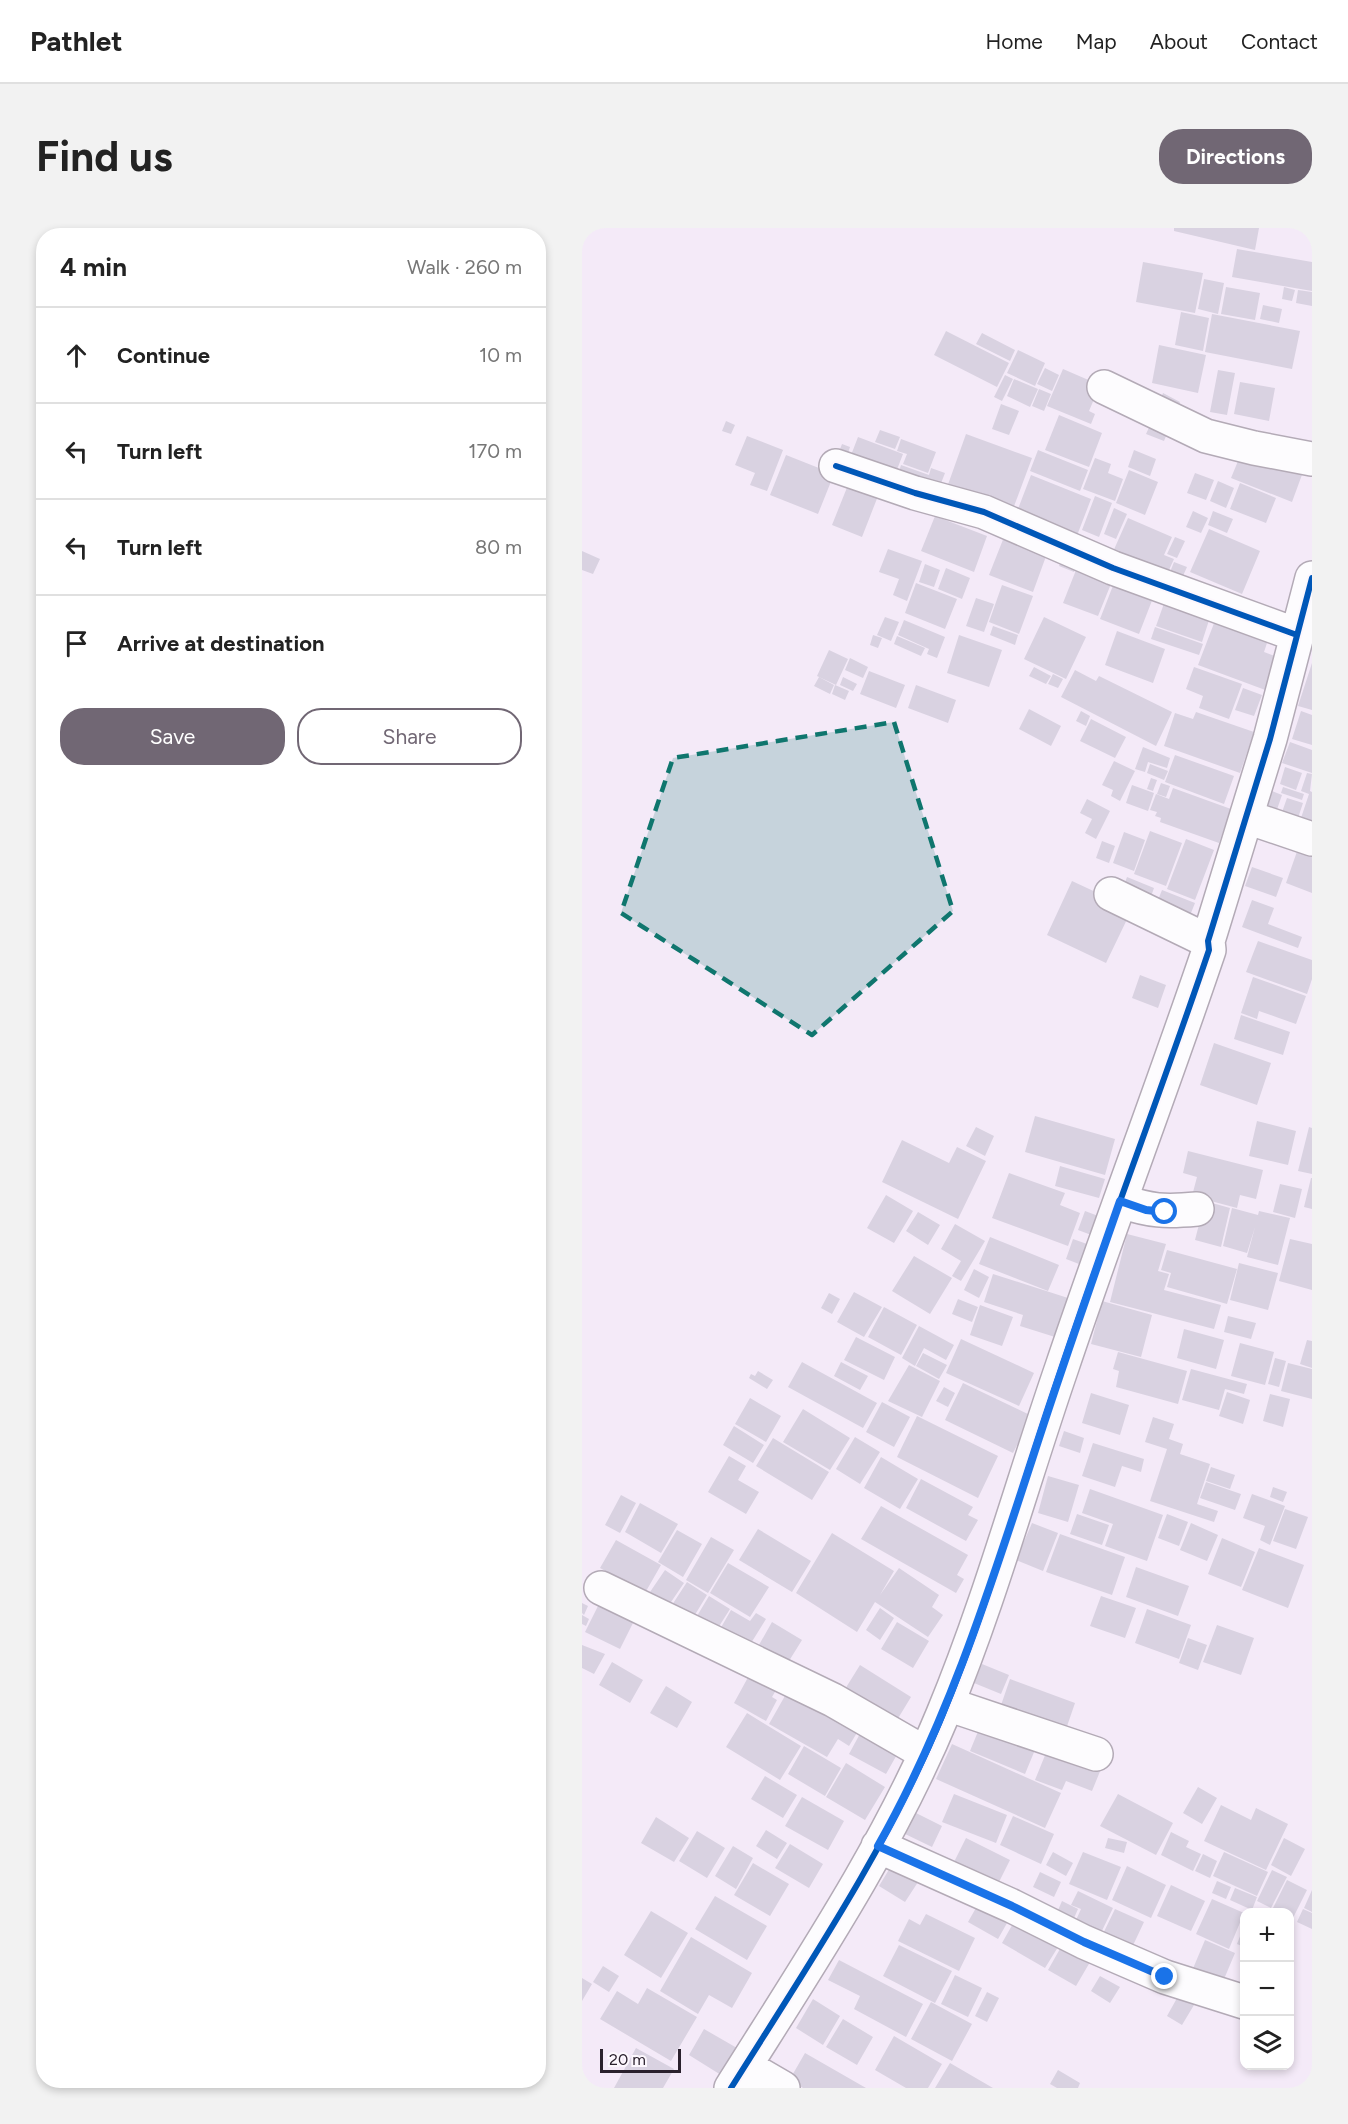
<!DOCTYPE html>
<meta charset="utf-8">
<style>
:root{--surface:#fff;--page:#f2f2f2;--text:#222;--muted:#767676;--line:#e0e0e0;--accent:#716774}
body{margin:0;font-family:Figtree,sans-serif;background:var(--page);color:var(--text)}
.controls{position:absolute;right:18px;bottom:18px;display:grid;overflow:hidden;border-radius:12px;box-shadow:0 3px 9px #0003}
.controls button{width:54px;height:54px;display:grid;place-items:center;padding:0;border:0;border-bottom:2px solid var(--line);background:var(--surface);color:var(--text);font:30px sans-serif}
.scale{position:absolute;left:18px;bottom:15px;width:81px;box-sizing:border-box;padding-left:6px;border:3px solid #2a212d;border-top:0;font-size:16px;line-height:21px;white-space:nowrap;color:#2a212d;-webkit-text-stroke:4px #fcf7fd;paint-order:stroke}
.stop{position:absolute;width:18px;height:18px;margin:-14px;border:4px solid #1a73e8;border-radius:50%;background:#fff}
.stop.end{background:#1a73e8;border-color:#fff;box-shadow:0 2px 6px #0008}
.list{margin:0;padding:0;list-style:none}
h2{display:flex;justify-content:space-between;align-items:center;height:78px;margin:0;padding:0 24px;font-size:26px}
h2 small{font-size:20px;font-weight:400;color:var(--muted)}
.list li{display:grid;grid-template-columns:39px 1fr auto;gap:18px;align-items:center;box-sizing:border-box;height:96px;padding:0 24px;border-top:2px solid var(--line)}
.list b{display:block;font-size:22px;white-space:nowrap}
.list em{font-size:20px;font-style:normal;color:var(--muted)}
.actions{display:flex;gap:12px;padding:18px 24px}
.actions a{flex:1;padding:14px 0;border:2px solid var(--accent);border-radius:24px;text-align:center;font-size:21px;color:var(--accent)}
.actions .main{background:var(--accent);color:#fff}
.icon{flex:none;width:33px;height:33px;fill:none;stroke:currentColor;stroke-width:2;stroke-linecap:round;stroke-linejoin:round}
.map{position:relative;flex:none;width:730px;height:1860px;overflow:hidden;border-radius:24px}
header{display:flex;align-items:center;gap:36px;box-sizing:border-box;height:84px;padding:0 30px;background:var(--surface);border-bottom:2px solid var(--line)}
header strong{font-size:28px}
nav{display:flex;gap:33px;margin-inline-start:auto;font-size:21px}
.intro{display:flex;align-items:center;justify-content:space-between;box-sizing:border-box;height:144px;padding:0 36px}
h1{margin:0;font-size:42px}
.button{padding:15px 27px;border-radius:24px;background:var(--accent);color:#fff;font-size:21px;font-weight:700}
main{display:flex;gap:36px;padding:0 36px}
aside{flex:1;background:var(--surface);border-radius:24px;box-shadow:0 3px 9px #0003}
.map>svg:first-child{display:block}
.building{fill:#d9d2e1}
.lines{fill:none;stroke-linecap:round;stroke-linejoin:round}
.minor-casing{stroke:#b3aab6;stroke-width:36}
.minor{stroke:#fdfcfe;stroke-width:33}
.cycleway-casing{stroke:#fcf7fd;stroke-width:10}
.cycleway{stroke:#0057b8;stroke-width:6}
.route{stroke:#1a73e8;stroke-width:8}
.marked{fill:#0f766e;fill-opacity:0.2;stroke:#0f766e;stroke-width:4.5;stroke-dasharray:12 8;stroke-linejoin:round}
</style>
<header>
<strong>Pathlet</strong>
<nav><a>Home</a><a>Map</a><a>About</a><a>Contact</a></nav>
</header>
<div class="intro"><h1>Find us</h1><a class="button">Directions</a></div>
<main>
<aside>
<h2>4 min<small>Walk · 260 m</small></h2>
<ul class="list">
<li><svg class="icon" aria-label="ahead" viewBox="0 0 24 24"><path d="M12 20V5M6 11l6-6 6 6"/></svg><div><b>Continue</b></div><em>10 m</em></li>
<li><svg class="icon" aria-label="left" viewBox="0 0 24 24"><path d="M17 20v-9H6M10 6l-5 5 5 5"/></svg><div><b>Turn left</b></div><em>170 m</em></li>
<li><svg class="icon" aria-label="left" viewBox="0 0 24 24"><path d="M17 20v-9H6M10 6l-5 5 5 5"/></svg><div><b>Turn left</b></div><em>80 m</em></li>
<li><svg class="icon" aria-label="arrive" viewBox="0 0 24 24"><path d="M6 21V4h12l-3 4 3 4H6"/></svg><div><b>Arrive at destination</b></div></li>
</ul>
<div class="actions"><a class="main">Save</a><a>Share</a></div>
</aside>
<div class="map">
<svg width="730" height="1860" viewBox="0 0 730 1860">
<rect width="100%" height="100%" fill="#f4eaf8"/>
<path class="building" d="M592 0H677L673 22 592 3Z
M655 21 730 34V63L650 49Z
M561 34 621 45 613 85 554 74Z
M622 51 642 55 636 86 616 81Z
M644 59 678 65 673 92 639 86Z
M702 59 713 62 710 73 700 71Z
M716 62 730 64V78L714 75Z
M681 77 700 81 697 95 678 91Z
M599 84 627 90 621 123 593 117Z
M630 86 718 103 710 141 623 124Z
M364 103 427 135 415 159 352 127Z
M400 105 433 122 428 133 394 116Z
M577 117 624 127 616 165 570 155Z
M436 122 463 135 453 158 425 145Z
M463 140 477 147 470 163 455 156Z
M481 141 518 157 507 183 513 186 509 196 465 178Z
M636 142 653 145 645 187 628 184Z
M423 147 431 151 420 173 412 169Z
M432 151 456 161 448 179 425 168Z
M658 154 693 160 687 193 652 186Z
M457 161 469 166 462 183 450 178Z
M581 165 598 174 592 188 575 180Z
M419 176 437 183 427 207 410 201Z
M477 187 520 205 507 239 463 222Z
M571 191 588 198 582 213 564 206Z
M144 193 153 197 149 206 140 203Z
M298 202 318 209 313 221 293 214Z
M384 206 450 230 428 289 363 265Z
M165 208 201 222 185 263 168 257 173 245 153 237Z
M276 209 321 226 311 252 266 235Z
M319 211 354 224 346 245 321 236 325 226 315 223Z
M260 216 268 219 265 228 257 224Z
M661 221 721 244 710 274 649 250Z
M456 222 506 242 498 263 448 243Z
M552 222 574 231 568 248 546 239Z
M204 227 252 246 236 286 188 267Z
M513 230 529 236 526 245 541 251 533 273 501 261Z
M319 237 347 247 349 240 363 245 354 268 314 253Z
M547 242 576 254 563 287 534 275Z
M613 245 632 252 624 272 605 265Z
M449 247 509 271 491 318 431 294Z
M636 253 652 260 644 280 628 273Z
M658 255 694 270 684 295 648 281Z
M266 257 296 268 280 309 250 297Z
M513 268 530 275 517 309 500 302Z
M532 280 545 286 534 311 522 306Z
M611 283 626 290 619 305 604 299Z
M631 283 651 291 645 305 626 297Z
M353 288 405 308 392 344 339 323Z
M546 290 590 309 582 327 592 331 582 353 530 326Z
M627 301 678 323 660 366 608 344Z
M424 304 467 320 451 364 407 347Z
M593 309 603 313 595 330 585 326Z
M306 321 340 333 325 373 311 367 317 351 297 344Z
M0 323 18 331 11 346 0 342Z
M483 324 498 331 492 344 477 338Z
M498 332 533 346 516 388 481 375Z
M592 334 605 339 596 359 584 354Z
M343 336 358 342 352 359 337 354Z
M364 340 388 350 380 371 356 361Z
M334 355 375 371 363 401 323 385Z
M532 355 571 370 557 406 518 391Z
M420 357 451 368 437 406 407 394Z
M585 367 630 383 620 414 574 398Z
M394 370 412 376 402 404 384 398Z
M303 389 317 394 309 413 295 407Z
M462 389 504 409 484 451 442 431Z
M634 390 687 409 682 424 698 430 686 463 616 437Z
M322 392 363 409 355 430 345 426 347 421 316 407Z
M411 398 436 407 433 417 408 407Z
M573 399 621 416 617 427 569 411Z
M535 403 583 421 571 455 523 437Z
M291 407 300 410 296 420 288 417Z
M377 407 420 422 407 459 365 445Z
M315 408 343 420 339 428 312 416Z
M247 422 266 431 254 457 235 448Z
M268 430 286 439 281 450 263 442Z
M730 435V482L716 478Z
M452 439 469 448 464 456 447 448Z
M612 439 660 456 647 491 617 480 621 468 604 461Z
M493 442 514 453 517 448 590 484 574 518 479 469Z
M287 443 323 457 314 480 278 466Z
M471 446 481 451 476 460 466 456Z
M237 449 252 457 248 466 232 458Z
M261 449 275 456 271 463 258 457Z
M253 457 267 463 263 472 250 466Z
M334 457 374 472 366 495 326 480Z
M661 460 680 467 672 488 653 482Z
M447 481 479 498 469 518 437 501Z
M499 483 508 488 504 498 494 493Z
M719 483 730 487V517L710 511Z
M614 484 672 504 658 545 582 518 593 485 611 491Z
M509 491 544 509 533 530 498 513Z
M708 514 730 522V545L700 535Z
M561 519 588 530 585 540 566 534 563 544 553 541Z
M593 527 652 548 642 576 583 554Z
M532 533 553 543 538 573 529 568 531 562 520 557Z
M568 536 586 543 582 552 565 545Z
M703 539 720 545 714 562 698 556Z
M725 545 730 546 728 563 730 564V607L715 602 727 566 719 563Z
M569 550 575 552 571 563 565 561Z
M579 555 588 558 584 569 575 566Z
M550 557 572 565 566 583 544 575Z
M701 559 722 566 720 572 699 565Z
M591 560 649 581 637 615 578 594 579 590 573 588 575 584 568 582 574 566 587 571Z
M685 561 700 567 691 593 676 588Z
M705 570 721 575 715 593 699 587Z
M505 571 528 583 514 611 503 605 510 591 498 585Z
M568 603 600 615 584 658 552 646Z
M542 604 563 612 552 643 531 635Z
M604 611 632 622 613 672 585 661Z
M719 612 730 616V665L704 655Z
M520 613 533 618 527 635 514 630Z
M670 639 701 650 694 669 663 658Z
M545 649 572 660 565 680 538 668Z
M490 653 550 681 524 735 465 707Z
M580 662 613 675 605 695 572 682Z
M670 672 692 680 686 696 720 709 716 720 660 699Z
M676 713 730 732V751L725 766 664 744Z
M558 747 584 757 576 780 550 770Z
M671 749 724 768 714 796 677 783 675 791 659 785Z
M659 787 708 804 701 827 652 811Z
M632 815 689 835 675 877 618 857Z
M453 888 533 911 523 947 443 924Z
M675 893 714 903 706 937 667 928Z
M394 899 412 908 403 928 384 918Z
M727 899 730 900V946L716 943Z
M320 912 367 935 375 919 404 933 376 991 300 954Z
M606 923 681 942 674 971 658 967 655 980 610 968 615 949 601 945Z
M478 938 523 951 517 970 473 958Z
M427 945 483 965 478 977 498 985 486 1018 410 990Z
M729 950H730V981L722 979Z
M698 956 720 961 713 990 691 984Z
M304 967 331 983 312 1015 285 1000Z
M623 973 648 980 639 1019 613 1012Z
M650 980 676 987 677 983 708 990 696 1037 665 1029 673 999 665 1025 641 1018Z
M503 983 519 989 512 1008 496 1002Z
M336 984 358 997 346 1017 324 1003Z
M373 996 403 1013 379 1053 370 1048 379 1033 359 1021Z
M545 1006 584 1016 576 1043 587 1046 582 1062 639 1077 632 1101 528 1074Z
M408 1009 477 1037 466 1063 397 1036Z
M491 1011 505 1016 497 1036 484 1031Z
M708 1011 730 1016V1062L697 1053Z
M585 1022 655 1041 645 1076 585 1059 589 1045 579 1042Z
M332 1028 370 1050 348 1086 310 1063Z
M657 1035 696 1045 686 1082 648 1072Z
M392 1041 407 1049 397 1070 382 1062Z
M411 1046 486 1070 473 1109 438 1098 441 1087 402 1074Z
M272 1064 300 1079 282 1109 255 1094Z
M247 1065 258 1071 250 1086 239 1080Z
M376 1071 396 1079 390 1094 370 1086Z
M520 1073 570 1087 559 1129 509 1116Z
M398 1077 431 1089 420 1118 388 1107Z
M302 1079 335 1097 319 1127 286 1109Z
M646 1088 674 1095 669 1111 642 1104Z
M337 1098 372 1117 364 1132 342 1120 333 1138 320 1130Z
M602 1101 642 1112 634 1141 595 1130Z
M274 1109 313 1129 302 1152 262 1132Z
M379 1111 452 1145 437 1178 364 1145Z
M725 1112 730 1113V1140L718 1136Z
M658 1115 692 1124 683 1157 649 1148Z
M536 1124 605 1143 596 1176 534 1159 537 1143 531 1141Z
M341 1125 365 1137 357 1151 334 1138Z
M693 1130 704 1133 697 1159 686 1156Z
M220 1134 295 1175 281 1200 206 1159Z
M259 1134 286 1148 278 1162 252 1148Z
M706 1135 730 1141V1171L699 1163Z
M327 1137 358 1153 340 1189 306 1173Z
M609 1141 665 1156 662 1166 643 1161 637 1182 600 1172Z
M176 1143 191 1152 185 1161 167 1150 169 1146 173 1148Z
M381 1155 450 1188 431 1225 363 1192Z
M362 1159 373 1165 366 1179 354 1173Z
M645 1164 668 1172 661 1196 637 1188Z
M509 1165 547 1177 538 1207 500 1195Z
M688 1166 708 1171 701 1199 681 1193Z
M168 1170 199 1188 184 1214 153 1196Z
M300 1174 328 1189 312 1219 284 1204Z
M221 1181 268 1210 248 1242 201 1214Z
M335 1188 416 1228 396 1270 315 1229Z
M571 1189 592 1196 587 1211 601 1216 598 1226 628 1236 615 1276 636 1283 632 1294 568 1273 585 1221 563 1214Z
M152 1198 182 1217 171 1235 141 1217Z
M482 1203 502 1210 498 1225 477 1218Z
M273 1209 298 1224 278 1256 254 1241Z
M191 1210 247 1244 230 1272 174 1238Z
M511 1215 562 1231 559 1244 540 1238 533 1259 500 1248Z
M147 1228 164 1238 156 1252 177 1264 164 1286 126 1264Z
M299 1229 336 1251 318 1281 282 1260Z
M629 1239 653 1247 648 1261 624 1253Z
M466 1248 497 1257 486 1294 456 1285Z
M339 1251 391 1279 386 1287 396 1292 384 1313 324 1280Z
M624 1254 659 1266 653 1282 618 1270Z
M691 1259 705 1264 701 1274 688 1269Z
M508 1261 581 1287 565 1333 523 1318 531 1296 500 1285Z
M670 1266 703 1278 688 1317 678 1312 683 1298 661 1290Z
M39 1267 54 1275 38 1305 23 1297Z
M58 1275 96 1296 79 1325 43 1304Z
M299 1278 386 1327 375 1347 382 1351 374 1365 279 1311Z
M703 1281 726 1289 714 1321 691 1313Z
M495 1286 527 1297 520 1317 488 1306Z
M585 1286 606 1294 597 1318 576 1310Z
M450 1295 476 1305 461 1343 434 1332Z
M609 1295 636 1307 625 1333 598 1322Z
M176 1301 229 1333 210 1364 157 1332Z
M95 1302 120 1316 101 1349 76 1334Z
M250 1305 312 1343 298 1367 317 1340 357 1367 350 1379 361 1387 346 1409 293 1374 275 1404 214 1365Z
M478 1306 543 1329 530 1367 464 1344Z
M129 1309 152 1322 126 1365 104 1352Z
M640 1310 673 1324 659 1359 626 1346Z
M34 1312 79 1337 63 1365 18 1340Z
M677 1320 722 1337 706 1380 660 1362Z
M146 1335 187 1359 168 1389 128 1365Z
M554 1339 607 1358 596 1388 544 1369Z
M83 1342 102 1355 87 1377 68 1364Z
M105 1354 125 1367 111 1390 90 1377Z
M127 1368 148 1381 136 1400 115 1388Z
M519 1368 554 1380 543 1410 508 1398Z
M19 1372 54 1389 38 1421 3 1404Z
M0 1375 6 1378 2 1387 0 1385Z
M298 1380 312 1390 298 1412 284 1402Z
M565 1381 609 1397 597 1431 553 1415Z
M149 1382 168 1393 174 1385 184 1391 166 1420 137 1403Z
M0 1387 7 1391 4 1398 0 1396Z
M190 1394 220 1412 202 1441 173 1424Z
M315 1394 347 1413 331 1440 299 1421Z
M635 1397 672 1410 659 1447 621 1434Z
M606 1410 625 1417 616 1442 597 1435Z
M0 1417 23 1426 12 1446 0 1440Z
M30 1434 61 1452 48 1475 17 1457Z
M400 1436 427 1447 419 1466 392 1455Z
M278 1437 329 1469 312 1497 260 1466Z
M170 1442 197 1457 190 1469 195 1472 184 1493 152 1475Z
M428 1451 493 1475 482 1507 417 1483Z
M84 1458 110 1474 95 1500 68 1485Z
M208 1459 279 1498 267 1518 256 1511 245 1529 187 1496Z
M165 1485 219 1518 198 1552 144 1519Z
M397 1501 455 1517 443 1546 388 1523Z
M280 1502 317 1523 304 1546 267 1526Z
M468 1515 521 1536 510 1563 484 1553 480 1562 453 1552Z
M370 1516 479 1565 463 1600 354 1551Z
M222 1518 259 1540 243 1568 206 1546Z
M264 1535 303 1559 283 1592 244 1569Z
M183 1548 215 1567 201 1590 169 1571Z
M616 1559 635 1570 620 1596 601 1585Z
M372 1566 425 1587 414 1615 360 1594Z
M536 1566 591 1595 574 1627 518 1598Z
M220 1569 262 1593 246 1622 203 1598Z
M639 1577 669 1592 674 1580 706 1596 684 1642 622 1613Z
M330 1583 360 1598 350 1619 319 1604Z
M431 1588 472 1606 459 1636 418 1617Z
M74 1589 107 1610 92 1634 59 1615Z
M184 1602 205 1615 195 1631 174 1618Z
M115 1603 143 1620 125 1650 97 1633Z
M589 1604 607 1613 604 1619 619 1626 611 1643 579 1627Z
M384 1610 428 1632 411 1666 367 1644Z
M526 1610 545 1614 542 1625 523 1620Z
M702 1610 723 1621 709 1648 689 1637Z
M208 1616 241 1636 227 1660 193 1640Z
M151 1618 171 1630 154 1661 133 1648Z
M471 1624 491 1635 484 1648 464 1637Z
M501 1624 539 1639 525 1672 487 1656Z
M642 1624 686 1644 675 1668 631 1648Z
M621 1626 635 1633 628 1650 613 1643Z
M171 1635 207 1656 188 1688 152 1667Z
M311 1635 338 1651 323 1674 297 1658Z
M545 1638 584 1657 569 1690 530 1672Z
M690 1642 705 1649 689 1680 675 1673Z
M458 1644 479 1654 472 1669 451 1659Z
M705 1652 725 1662 711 1690 708 1688V1684H701L691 1680Z
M635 1653 649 1659 644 1671 630 1665Z
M589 1657 623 1673 609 1703 575 1688Z
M653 1660 675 1669 670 1682 648 1672Z
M730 1662V1684L722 1680Z
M496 1663 531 1680 515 1713 490 1701 499 1681 489 1677Z
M133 1668 185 1698 165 1732 113 1701Z
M399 1671 429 1688 416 1711 386 1694Z
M630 1671 662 1685 647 1721 614 1706Z
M480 1673 496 1681 489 1697 473 1689Z
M533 1681 562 1694 546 1728 517 1714Z
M721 1681 730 1685V1701L715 1694Z
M69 1683 106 1705 79 1750 42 1727Z
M437 1685 481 1711 463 1740 420 1715Z
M344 1686 393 1710 377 1743 316 1713 327 1691 338 1697Z
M662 1698V1719L655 1716Z
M109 1709 170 1745 150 1780 127 1767 116 1786 78 1763Z
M483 1712 511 1729 494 1758 466 1742Z
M623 1712 653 1725 637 1763 607 1750Z
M317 1717 370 1743 353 1775 301 1748Z
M257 1732 341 1776 324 1809 272 1781 278 1768 246 1752Z
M21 1738 37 1748 27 1764 11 1754Z
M373 1747 400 1760 386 1789 359 1776Z
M518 1748 538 1759 528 1775 509 1763Z
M0 1750 10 1756 0 1773Z
M65 1760 115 1789 89 1833 18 1791 35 1763 56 1776Z
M599 1763 615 1772 600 1797 585 1788Z
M405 1764 417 1770 405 1794 393 1788Z
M231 1771 258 1788 241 1817 214 1800Z
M349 1774 390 1796 370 1833 329 1811Z
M261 1791 291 1809 275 1837 244 1819Z
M122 1801 155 1820 139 1847 107 1827Z
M312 1808 360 1836 346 1860H324L293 1842Z
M54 1820 92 1841 81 1860H32Z
M223 1825 284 1860H221L208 1851Z
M368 1835 411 1860H353Z
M476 1842 498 1855 496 1860H475L468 1856Z"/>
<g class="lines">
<g class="minor-casing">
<path id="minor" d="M522 159 624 208 672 220 730 231
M254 238 333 265 402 284 531 340 715 407
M665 589 730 611
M529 666 626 713
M538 973C569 983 582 984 615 981
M19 1360 251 1472 343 1525
M365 1476 514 1526
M296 1618 430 1678 502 1714 583 1749 662 1774
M163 1838 201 1860
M149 1860C225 1739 306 1619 361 1486 408 1373 440 1255 480 1139 527 999 580 861 627 722L626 713 688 511 730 350"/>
</g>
<use href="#minor" class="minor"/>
<g class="cycleway-casing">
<path id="cycleway" d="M254 238 333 265 402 284 531 340 715 407
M149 1860C225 1739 306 1619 361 1486 408 1373 440 1255 480 1139 527 999 580 861 627 722L626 713 688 511 730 350"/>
</g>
<use href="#cycleway" class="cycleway"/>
</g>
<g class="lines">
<path class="route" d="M583 1749 502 1714 430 1678 296 1618C368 1491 411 1351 456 1213 482 1133 510 1053 538 973L564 982 583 984"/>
</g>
<path class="marked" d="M312 494 371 683 230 807 39 685 91 530Z"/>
</svg>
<div class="controls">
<button>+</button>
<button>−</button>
<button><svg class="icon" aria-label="layers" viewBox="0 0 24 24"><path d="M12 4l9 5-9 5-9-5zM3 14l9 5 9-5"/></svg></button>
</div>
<div class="scale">20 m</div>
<div class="stop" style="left:583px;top:984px"></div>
<div class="stop end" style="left:583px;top:1749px"></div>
</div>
</main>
